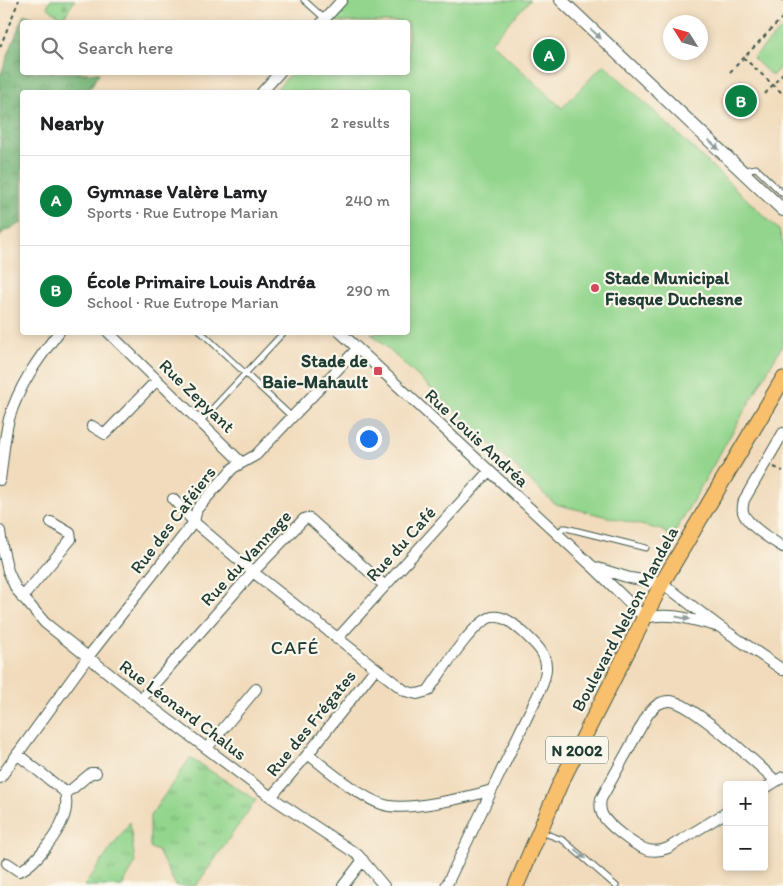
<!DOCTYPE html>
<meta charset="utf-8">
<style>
:root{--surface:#fff;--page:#f2f2f2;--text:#202124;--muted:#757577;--line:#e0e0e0;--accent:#0b8043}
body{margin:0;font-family:Itim,sans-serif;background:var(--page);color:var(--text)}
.controls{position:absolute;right:15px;bottom:15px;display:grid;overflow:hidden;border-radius:5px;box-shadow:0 2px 8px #0003}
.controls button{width:45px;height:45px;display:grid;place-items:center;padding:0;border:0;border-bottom:1px solid var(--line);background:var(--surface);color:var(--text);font:25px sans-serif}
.compass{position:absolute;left:663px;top:15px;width:45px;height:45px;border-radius:50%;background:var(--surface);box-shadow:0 2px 8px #0003;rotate:307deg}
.you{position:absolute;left:368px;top:438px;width:18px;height:18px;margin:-12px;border:4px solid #fff;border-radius:50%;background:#1a73e8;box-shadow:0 0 0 8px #1a73e833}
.badge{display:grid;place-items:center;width:32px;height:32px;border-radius:50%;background:var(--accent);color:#fff;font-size:16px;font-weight:700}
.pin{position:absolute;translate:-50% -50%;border:2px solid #fff;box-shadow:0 1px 5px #0006}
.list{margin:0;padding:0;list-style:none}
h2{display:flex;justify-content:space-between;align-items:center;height:65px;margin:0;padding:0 20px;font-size:21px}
h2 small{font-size:16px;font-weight:400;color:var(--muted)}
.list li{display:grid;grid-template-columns:32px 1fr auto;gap:15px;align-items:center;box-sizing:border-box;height:90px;padding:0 20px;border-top:1px solid var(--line)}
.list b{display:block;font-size:19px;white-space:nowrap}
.list p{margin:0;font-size:16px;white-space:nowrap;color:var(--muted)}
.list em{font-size:16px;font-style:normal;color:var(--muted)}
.icon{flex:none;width:28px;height:28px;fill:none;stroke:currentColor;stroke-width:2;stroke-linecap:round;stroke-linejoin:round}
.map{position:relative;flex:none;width:783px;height:886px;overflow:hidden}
.search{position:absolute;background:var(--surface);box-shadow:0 2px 8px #0003;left:20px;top:20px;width:390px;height:55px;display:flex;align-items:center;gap:12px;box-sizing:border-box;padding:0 18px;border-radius:5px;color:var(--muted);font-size:19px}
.panel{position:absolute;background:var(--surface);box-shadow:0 2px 8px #0003;left:20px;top:90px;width:390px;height:245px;border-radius:5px}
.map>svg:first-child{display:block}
.grass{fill:url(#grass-tufts);stroke:#598960}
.forest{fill:url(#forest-crowns);stroke:#4a7a56}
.cemetery{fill:url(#cemetery-stones);stroke:#598960}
.park{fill:#93d58d;stroke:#598960}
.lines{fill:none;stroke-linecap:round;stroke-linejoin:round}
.service-casing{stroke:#3e5548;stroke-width:7}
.minor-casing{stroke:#3e5548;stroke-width:12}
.tertiary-casing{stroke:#3e5548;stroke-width:14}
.primary-casing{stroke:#3e5548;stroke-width:17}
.path{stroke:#3e5548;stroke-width:2;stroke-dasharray:4 4;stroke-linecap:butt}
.service{stroke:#fff;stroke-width:5}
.minor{stroke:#fff;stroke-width:10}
.tertiary{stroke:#fff;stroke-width:12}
.primary{stroke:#f8bf6c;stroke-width:15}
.oneway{fill:#8f9e9a}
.poi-dot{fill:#d1495b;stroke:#fbf7ec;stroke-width:2}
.labels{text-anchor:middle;stroke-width:4.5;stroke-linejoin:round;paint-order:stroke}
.shield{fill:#fbf7ec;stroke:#61756b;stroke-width:1}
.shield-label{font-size:16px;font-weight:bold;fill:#1f3d34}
.poi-label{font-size:18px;font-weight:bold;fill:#1f3d34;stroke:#fbf7ec;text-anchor:start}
.street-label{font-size:18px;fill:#1f3d34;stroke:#fbf7ec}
.neighbourhood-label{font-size:19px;letter-spacing:1px;fill:#1f3d34;stroke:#fbf7ec}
</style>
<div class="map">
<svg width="783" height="886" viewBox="0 0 783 886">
<defs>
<pattern id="grass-tufts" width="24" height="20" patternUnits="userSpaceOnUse" patternTransform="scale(1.25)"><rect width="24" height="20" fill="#93d58d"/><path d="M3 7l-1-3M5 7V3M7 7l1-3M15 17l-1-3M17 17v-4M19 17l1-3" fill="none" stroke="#77ae74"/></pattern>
<pattern id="forest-crowns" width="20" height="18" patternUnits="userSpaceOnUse" patternTransform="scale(1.25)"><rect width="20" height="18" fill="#76b678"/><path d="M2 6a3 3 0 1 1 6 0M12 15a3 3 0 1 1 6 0" fill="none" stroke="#609563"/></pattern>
<pattern id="cemetery-stones" width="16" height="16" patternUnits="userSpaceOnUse" patternTransform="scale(1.25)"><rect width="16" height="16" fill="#93d58d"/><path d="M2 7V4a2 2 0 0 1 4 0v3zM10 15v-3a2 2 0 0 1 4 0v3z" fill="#77ae74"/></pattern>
</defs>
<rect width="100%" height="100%" fill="#fbf7ec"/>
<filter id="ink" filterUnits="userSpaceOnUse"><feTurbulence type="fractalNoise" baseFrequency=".02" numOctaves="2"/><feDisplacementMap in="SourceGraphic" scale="10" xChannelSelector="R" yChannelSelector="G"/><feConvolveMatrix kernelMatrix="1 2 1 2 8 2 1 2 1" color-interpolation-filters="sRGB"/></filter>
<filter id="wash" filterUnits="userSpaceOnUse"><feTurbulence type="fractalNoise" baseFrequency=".0096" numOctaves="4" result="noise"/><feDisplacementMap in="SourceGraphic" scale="20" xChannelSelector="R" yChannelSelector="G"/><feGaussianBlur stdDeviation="1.12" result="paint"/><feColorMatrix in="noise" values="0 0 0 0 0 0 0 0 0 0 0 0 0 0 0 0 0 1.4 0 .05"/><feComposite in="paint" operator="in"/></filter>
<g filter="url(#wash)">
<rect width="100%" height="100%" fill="#f1dbbc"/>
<path class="grass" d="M190 758 256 800 196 886H176L158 851 150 848V816Z
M130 822 135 864 122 886H84Z"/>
<path class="forest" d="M24 14 46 22H22V72L99 73 88 92H22V223L3 232 0 237V76Z"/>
<path class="cemetery" d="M50 0H75L63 19 47 7Z"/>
<path class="park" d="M352 0H530L491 42 562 108 604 64 779 230 783 243V344L672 537 661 530 555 504 371 333 408 332V92H274L291 73 408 72V22H333Z
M783 27V64L772 76 753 58Z"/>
</g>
<g filter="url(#ink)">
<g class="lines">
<g class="service-casing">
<path id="service" d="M304 0 325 19
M744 170 756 168 783 194
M201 332 292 417
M200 422 284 332
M558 534 563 528H566L646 548
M541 832 563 840 616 886"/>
</g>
<g class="minor-casing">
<path id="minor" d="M322 22 342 0
M262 92 280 72
M108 332 242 463
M340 332 593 567 645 618C670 611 696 621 720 627
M92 426 105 434 157 380
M783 433 744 500C743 504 742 508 743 512 746 524 773 541 783 547
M0 480C3 460 4 438 9 419 19 385 38 359 59 332
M173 499 194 522 253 572 405 691 417 694 428 691C441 673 472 622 492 617 505 615 516 626 525 634 535 644 547 653 546 669 545 684 535 701 528 715 516 740 504 765 492 790 469 797 413 810 389 806 365 802 328 770 308 754
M0 531 2 546 8 571 16 589 45 623 141 699 271 797 358 855 384 886
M594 567 630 578 662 583 720 627 783 670
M22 598 71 539 70 533 51 522
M337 639 489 471
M141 699 253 572 304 519 307 518 310 519 384 585
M207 748 256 689
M0 778 88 657 194 522 197 509 233 468 256 455 357 349
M764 789 783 777
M65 792 72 789 91 773H96
M271 797 308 754 375 669
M727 812 668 848C661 851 653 852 645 849 634 845 607 825 602 814 600 809 600 804 601 799L648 714C654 707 660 700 671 701 694 704 757 764 776 781
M7 863 19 871C34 866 57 835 63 819 67 810 67 801 65 792L17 754
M343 886 363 860
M446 886 492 790"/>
</g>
<g class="tertiary-casing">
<path id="tertiary" d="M561 0 783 210"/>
</g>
<g class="primary-casing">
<path id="primary" d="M516 886 560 784 662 583 783 379"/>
</g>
<path class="path" d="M782 0 783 1
M0 47 19 0
M743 57 783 94
M730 72 783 17
M765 94 783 73
M774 467 783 471"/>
<use href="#service" class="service"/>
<use href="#minor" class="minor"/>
<use href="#tertiary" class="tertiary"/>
<use href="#primary" class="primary"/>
</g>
<defs><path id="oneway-solid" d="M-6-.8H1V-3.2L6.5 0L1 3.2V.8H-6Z" transform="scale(1.25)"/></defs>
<g class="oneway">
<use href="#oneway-solid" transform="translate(596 34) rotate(43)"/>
<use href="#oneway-solid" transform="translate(714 145) rotate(43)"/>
<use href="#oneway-solid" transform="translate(683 618) rotate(11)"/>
<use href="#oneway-solid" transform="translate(580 854) rotate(41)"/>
</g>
</g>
<g class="poi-dot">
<circle cx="595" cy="288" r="5"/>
<rect x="373" y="366" width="10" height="10" rx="2.5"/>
</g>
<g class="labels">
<rect class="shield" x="546" y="736.5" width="62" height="27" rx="4"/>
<g class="shield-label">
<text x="577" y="756">N 2002</text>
</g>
<g class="poi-label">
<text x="605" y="284">Stade Municipal<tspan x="605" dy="21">Fiesque Duchesne</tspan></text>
<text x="368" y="367" text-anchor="end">Stade de<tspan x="368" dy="21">Baie-Mahault</tspan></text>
</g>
<g class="street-label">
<text transform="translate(197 396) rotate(44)" y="6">Rue Zepyant</text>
<text transform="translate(477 438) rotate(43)" y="6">Rue Louis Andréa</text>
<text transform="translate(173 520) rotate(-53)" y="6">Rue des Caféiers</text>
<text transform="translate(401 544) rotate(-48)" y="6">Rue du Café</text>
<text transform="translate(246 558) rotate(-47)" y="6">Rue du Vannage</text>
<text transform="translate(625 619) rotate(-62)" y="6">Boulevard Nelson Mandela</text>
<text transform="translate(183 710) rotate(37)" y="6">Rue Léonard Chalus</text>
<text transform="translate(311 723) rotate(-51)" y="6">Rue des Frégates</text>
</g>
<g class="neighbourhood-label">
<text x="295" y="654">CAFÉ</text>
</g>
</g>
</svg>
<div class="controls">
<button>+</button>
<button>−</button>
</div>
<svg class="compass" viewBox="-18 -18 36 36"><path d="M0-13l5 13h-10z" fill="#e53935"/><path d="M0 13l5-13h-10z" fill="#757577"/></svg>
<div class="you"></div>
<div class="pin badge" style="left:549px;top:55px">A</div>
<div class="pin badge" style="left:741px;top:101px">B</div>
<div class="search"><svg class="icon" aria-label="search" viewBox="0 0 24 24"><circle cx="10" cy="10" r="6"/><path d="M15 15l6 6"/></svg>Search here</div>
<section class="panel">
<h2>Nearby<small>2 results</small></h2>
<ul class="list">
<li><span class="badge">A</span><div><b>Gymnase Valère Lamy</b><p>Sports · Rue Eutrope Marian</p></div><em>240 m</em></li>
<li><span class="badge">B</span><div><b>École Primaire Louis Andréa</b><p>School · Rue Eutrope Marian</p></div><em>290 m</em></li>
</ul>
</section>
</div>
